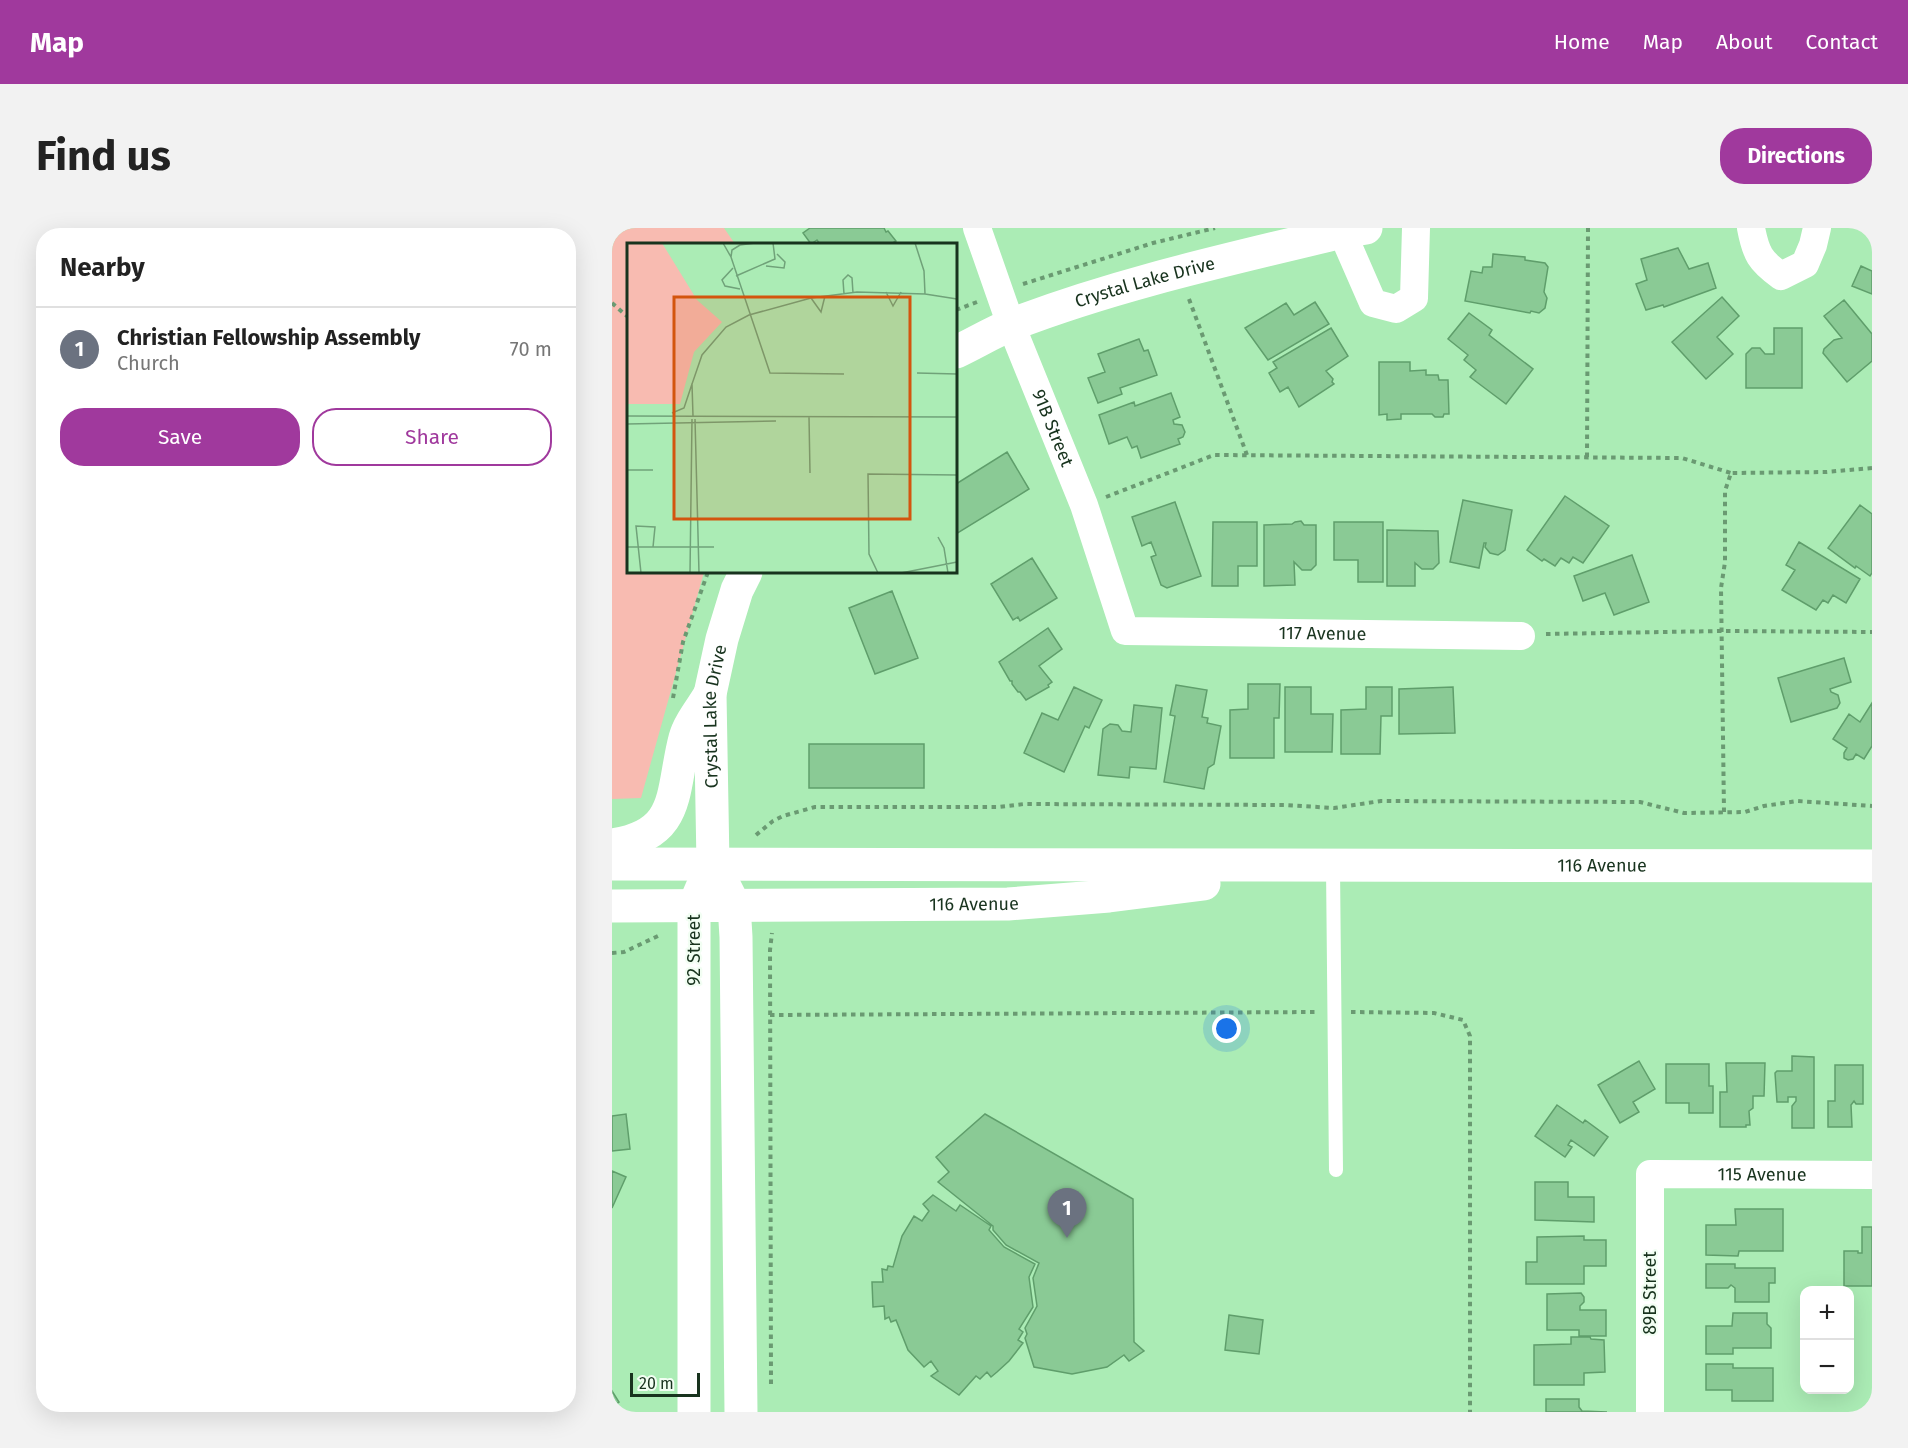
<!DOCTYPE html>
<meta charset="utf-8">
<style>
:root{--surface:#fff;--page:#f2f2f2;--text:#222;--muted:#767676;--line:#e0e0e0;--accent:#a0399d}
body{margin:0;font-family:"Fira Sans",sans-serif;background:var(--page);color:var(--text)}
.controls{position:absolute;right:18px;bottom:18px;display:grid;overflow:hidden;border-radius:12px;box-shadow:0 6px 24px #0002}
.controls button{width:54px;height:54px;display:grid;place-items:center;padding:0;border:0;border-bottom:2px solid var(--line);background:var(--surface);color:var(--text);font:30px sans-serif}
.scale{position:absolute;left:18px;bottom:15px;width:70px;box-sizing:border-box;padding-left:6px;border:3px solid #18331e;border-top:0;font-size:16px;line-height:21px;white-space:nowrap;color:#18331e;-webkit-text-stroke:4px #f2fef3;paint-order:stroke}
.you{position:absolute;left:615px;top:801px;width:21px;height:21px;margin:-15px;border:4px solid #fff;border-radius:50%;background:#1a73e8;box-shadow:0 0 0 9px #1a73e833}
.badge{display:grid;place-items:center;width:39px;height:39px;border-radius:50%;background:var(--accent);color:#fff;font-size:20px;font-weight:700}
.pin{position:absolute;translate:-50% -50px;filter:drop-shadow(0 2px 3px #0008)}
.pin::after{content:'';position:absolute;top:32px;width:21px;height:18px;background:inherit;clip-path:polygon(0 0,100% 0,50% 100%)}
.list{margin:0;padding:0;list-style:none}
h2{display:flex;justify-content:space-between;align-items:center;height:78px;margin:0;padding:0 24px;font-size:26px}
h2 small{font-size:20px;font-weight:400;color:var(--muted)}
.list li{display:grid;grid-template-columns:39px 1fr auto;gap:18px;align-items:center;box-sizing:border-box;height:84px;padding:0 24px;border-top:2px solid var(--line)}
.list b{display:block;font-size:22px;white-space:nowrap}
.list p{margin:0;font-size:20px;white-space:nowrap;color:var(--muted)}
.list em{font-size:20px;font-style:normal;color:var(--muted)}
.actions{display:flex;gap:12px;padding:18px 24px}
.actions a{flex:1;padding:14px 0;border:2px solid var(--accent);border-radius:24px;text-align:center;font-size:21px;color:var(--accent)}
.actions .main{background:var(--accent);color:#fff}
.map{position:relative;flex:none;width:1260px;height:1184px;overflow:hidden;border-radius:24px}
header{display:flex;align-items:center;gap:36px;box-sizing:border-box;height:84px;padding:0 30px;background:var(--accent);color:#fff}
header strong{font-size:28px}
nav{display:flex;gap:33px;margin-inline-start:auto;font-size:21px}
.intro{display:flex;align-items:center;justify-content:space-between;box-sizing:border-box;height:144px;padding:0 36px}
h1{margin:0;font-size:42px}
.button{padding:15px 27px;border-radius:24px;background:var(--accent);color:#fff;font-size:21px;font-weight:700}
main{display:flex;gap:36px;padding:0 36px}
aside{flex:1;background:var(--surface);border-radius:24px;box-shadow:0 6px 24px #0002}
.map>svg:first-child{display:block}
.green{fill:#f8bbb1}
.building{fill:#8aca95;stroke:#5f9e6b;stroke-width:1.5}
.lines{fill:none;stroke-linecap:round;stroke-linejoin:round}
.path{stroke:#6a9a72;stroke-width:4;stroke-dasharray:4.5 4.5;stroke-linecap:butt}
.service{stroke:#fff;stroke-width:14}
.minor{stroke:#fff;stroke-width:28}
.tertiary{stroke:#fff;stroke-width:33}
.secondary{stroke:#fff;stroke-width:33}
.labels{text-anchor:middle;stroke-width:4.5;stroke-linejoin:round;paint-order:stroke}
.street-label{font-size:18px;fill:#18331e;stroke:#f2fef3}
.inset-road{fill:none;stroke:#70a279;stroke-width:1.5}
.view{fill:#d3550e;fill-opacity:0.15;stroke:#d3550e;stroke-width:3}
.inset-edge{fill:none;stroke:#18331e;stroke-width:3}
</style>
<header>
<strong>Map</strong>
<nav><a>Home</a><a>Map</a><a>About</a><a>Contact</a></nav>
</header>
<div class="intro"><h1>Find us</h1><a class="button">Directions</a></div>
<main>
<aside>
<h2>Nearby<small></small></h2>
<ul class="list">
<li><span class="badge" style="background:#6b7280">1</span><div><b>Christian Fellowship Assembly</b><p>Church</p></div><em>70 m</em></li>
</ul>
<div class="actions"><a class="main">Save</a><a>Share</a></div>
</aside>
<div class="map">
<svg width="1260" height="1184" viewBox="0 0 1260 1184">
<rect width="100%" height="100%" fill="#abecb5"/>
<path class="green" d="M0 0H112L123 16H16V344H92L29 570 0 571Z"/>
<path class="building" d="M198 0H272L274 4 276 3 284 13 279 16H208L205 12 199 16 191 5Z
M1066 20 1077 41 1096 35 1104 60 1052 79 1051 77 1034 82 1024 56 1035 52 1029 31Z
M881 26 913 29V32L933 35 936 39 932 64 935 70 933 80 927 85 919 83 918 85 853 73 859 43 870 45 871 39H880Z
M1249 38 1260 43V66L1240 58Z
M1110 69 1127 88 1105 109 1121 126 1094 151 1060 114Z
M1232 72 1260 106V133L1235 154 1211 125 1212 121 1222 112 1230 110 1212 88Z
M703 74 717 96 656 132 633 100 674 75 682 87Z
M857 85 880 102 877 107 921 141 894 176 858 149 864 142 852 132 856 127 836 111Z
M719 100 736 128 714 143 721 151 720 154 722 156 687 179 676 159 668 164 657 145 665 140 661 134Z
M1162 100H1190V160H1134V126L1140 120H1148L1153 126H1162Z
M527 111 532 123 536 122 545 147 508 160 510 166 486 175 476 150 493 144 486 126Z
M767 134H798V143L814 142V147H826L827 152H836L837 186H832L831 189H823L820 186H789V191L775 192V186L767 187Z
M559 165 568 189 561 192 562 196 570 197 573 204 571 209 566 211 568 216 529 230 525 218 520 220 515 209 497 216 487 187 522 174 523 178Z
M395 224 417 261 344 306V256Z
M953 268 997 298 971 335 961 329 957 335 949 330 943 338 932 331 930 333 915 322Z
M851 272 900 282 893 322 886 327 878 325 873 319 874 315H872L867 340 838 334Z
M563 274 589 348 555 360 549 357 539 329 544 327 539 314 530 318 520 289Z
M1248 277 1260 286V345L1258 348 1244 338 1243 340 1216 320Z
M689 293 692 297H704V337L699 342H690L682 334 683 357 652 358V297L680 296 683 294Z
M601 294H645V338H626V358H600Z
M722 294H771V354H746V332H722Z
M775 302 826 303 827 335 821 341H810L803 335V358H775Z
M1187 314 1248 351 1234 375 1221 367 1216 375 1211 372 1204 382 1170 362 1183 342 1174 337Z
M1020 327 1037 374 1002 387 993 365 971 373 962 348Z
M420 330 445 370 408 393 406 389 401 392 379 356Z
M280 363 306 430 263 446 237 380Z
M436 400 450 421 427 438 440 454 436 457 437 459 414 472 408 464H406L400 456V453H398L387 434Z
M1232 430 1239 454 1218 461 1219 464 1226 467 1228 475 1225 480 1179 494 1166 450Z
M636 456H668L667 490H662V530H618V482L636 481Z
M564 457 595 462 590 489 596 490 595 495 609 498 602 536 596 540 592 561 552 554 563 488 558 487Z
M462 459 490 472 477 500 473 498 452 544 412 525 430 485 446 492Z
M673 459H699V486H721L720 524H673Z
M754 459H780V488H769L768 526H729V482L754 481Z
M841 459 843 505 787 506V461Z
M1260 475V518L1252 531 1244 526 1241 531 1236 532 1232 530V525L1235 520 1221 511 1237 486 1248 494Z
M522 477 550 480 544 541 518 539 517 550 486 547 491 501 498 496 506 497 510 503 519 504Z
M197 516H312V560H197Z
M1180 828 1202 829V900H1180V878L1184 873V869H1176V874H1165L1163 845 1165 843H1180Z
M1027 833 1043 861 1021 874 1027 884 1008 895 986 857Z
M1114 835H1153L1152 868H1141V880L1137 883 1138 897H1134V899H1108V864H1115Z
M1054 836H1097V858H1101V885H1077V875H1054Z
M1223 837H1251V876H1244L1242 873 1239 877 1240 899H1216V873H1223Z
M945 877 971 895 973 892 996 909 982 928 959 912 956 917 960 919 953 929 923 908Z
M14 886 18 921 0 923V888Z
M373 886 521 971 522 1114 532 1123 517 1133 512 1127 495 1139 460 1146 422 1139 413 1110 415 1106 413 1100 425 1078 421 1050 427 1035 394 1017 381 1002V998L326 954 337 944 324 929Z
M0 943 14 949 0 980Z
M923 954H956V969H982V994L923 992Z
M321 967 344 983 348 977 379 998 377 1002 392 1019 423 1036 417 1049 421 1079 407 1101 411 1104 406 1112 411 1115 397 1133 385 1144 379 1149 375 1144 368 1151 364 1148 347 1167 319 1148 326 1143 319 1133 312 1139 296 1122 284 1092 279 1094 277 1089 273 1091 272 1078 261 1079 260 1054H271L270 1041 275 1042 276 1038 281 1039 290 1008 302 988 310 993 317 983 311 976Z
M1123 981H1171V1023H1127L1126 1028 1094 1027V997H1124Z
M1250 999H1260V1058H1232V1023H1246V1025H1250Z
M972 1008V1012H994V1038H972V1056H914V1034H925V1009Z
M1094 1036H1123V1040H1163V1055H1157V1074H1123V1060L1119 1057 1116 1060H1094Z
M969 1065 972 1069V1074L968 1078V1082H994V1108H967V1102H935V1066Z
M1121 1085H1155V1096L1159 1100V1120H1121V1126H1094V1098H1120Z
M617 1087 651 1092 647 1126 613 1122Z
M959 1109H978L979 1111 992 1112 993 1144 972 1145V1157H922V1117L959 1116Z
M1094 1136H1121V1140H1161V1173H1120V1162H1094Z
M0 1163 7 1174 0 1179Z
M934 1171H967V1179L970 1183 995 1184H934Z"/>
<g class="lines">
<path class="path" d="M411 56 541 15 603 0
M577 71 635 227
M0 75 16 89
M344 82 365 74
M975 229 976 0
M494 269 602 227 1070 230 1119 245
M934 406 1110 403 1260 404
M61 470 71 414 96 344
M1112 584 1109 360 1113 334V263L1119 245 1214 244 1260 240
M144 607 161 593 171 588 203 579H386L412 576 673 577 722 580 769 573 1028 574 1072 585 1133 584 1152 578 1185 573 1260 578
M0 725 12 724 46 708
M739 784 822 785 851 792 858 808V1184
M158 787 705 784
M159 1156 158 722 160 705"/>
<path class="service" d="M721 639 724 942"/>
<g class="minor">
<path id="s1" d="M365 0 399 97 472 277 513 403 909 408"/>
<path d="M1139 0C1144 26 1148 33 1169 48L1193 36 1201 17 1205 0"/>
<path d="M730 4 761 75 784 81 802 70 804 0"/>
<path id="s2" d="M1038 1184V946L1260 947"/>
</g>
<g class="tertiary">
<path id="s3" d="M344 124C363 115 381 104 401 96 508 55 619 31 730 4L754 0"/>
<path id="s4" d="M101 636 98 466 110 411 125 362 134 344"/>
</g>
<g class="secondary">
<path d="M0 617C70 607 59 563 73 510 77 495 90 480 98 466"/>
<path id="s5" d="M0 636 1260 638"/>
<path d="M113 659 122 677 124 709 129 1184"/>
<path id="s6" d="M0 678 396 676 497 668 592 656"/>
<path d="M82 1184V678L91 657"/>
</g>
</g>
<g class="labels">
<g class="street-label">
<text dy="6" stroke="none"><textPath href="#s3" startOffset="202">Crystal Lake Drive</textPath></text>
<text dy="6" stroke="none"><textPath href="#s1" startOffset="214">91B Street</textPath></text>
<text dy="6" stroke="none"><textPath href="#s1" startOffset="627">117 Avenue</textPath></text>
<text dy="6" stroke="none"><textPath href="#s4" startOffset="148">Crystal Lake Drive</textPath></text>
<text dy="6" stroke="none"><textPath href="#s5" startOffset="990">116 Avenue</textPath></text>
<text dy="6" stroke="none"><textPath href="#s6" startOffset="362">116 Avenue</textPath></text>
<text transform="translate(82 722) rotate(-90)" y="6">92 Street</text>
<text dy="6" stroke="none"><textPath href="#s2" startOffset="350">115 Avenue</textPath></text>
<text transform="translate(1038 1065) rotate(-90)" y="6">89B Street</text>
</g>
</g>
<g transform="translate(15 15)">
<rect width="330" height="330" fill="#abecb5"/>
<path d="M0 0H35L70 57 95 79 67 109 53 161H0Z" fill="#f8bbb1"/>
<path class="inset-road" d="M96 0 104 14 143 130 217 131M288 0 297 28 298 51M104 14 105 7 113 2 128 0M139 23 157 25 158 19 150 11M106 25 95 37 98 43 113 46M109 33 148 16 146 0M259 49 266 63 274 49M217 51 216 37 221 32 225 35 226 50M184 55 194 69 198 53M290 130 330 131M45 170 57 165 65 141M0 173 330 174M66 173 65 141 75 112 99 84 122 72 184 55 230 49 298 51 330 56M182 174 183 230M68 176 72 330M0 181 149 178M0 227H26M311 294 317 305 321 330M0 304H87M14 330 9 283 28 284 26 304M63 330 65 176M251 330 242 311 241 231 330 232M274 330 330 319"/>
<path class="view" d="M47 54H283V276H47Z"/>
<rect width="330" height="330" class="inset-edge"/>
</g>
</svg>
<div class="controls">
<button>+</button>
<button>−</button>
</div>
<div class="scale">20 m</div>
<div class="you"></div>
<div class="pin badge" style="left:455px;top:1010px;background:#6b7280">1</div>
</div>
</main>
